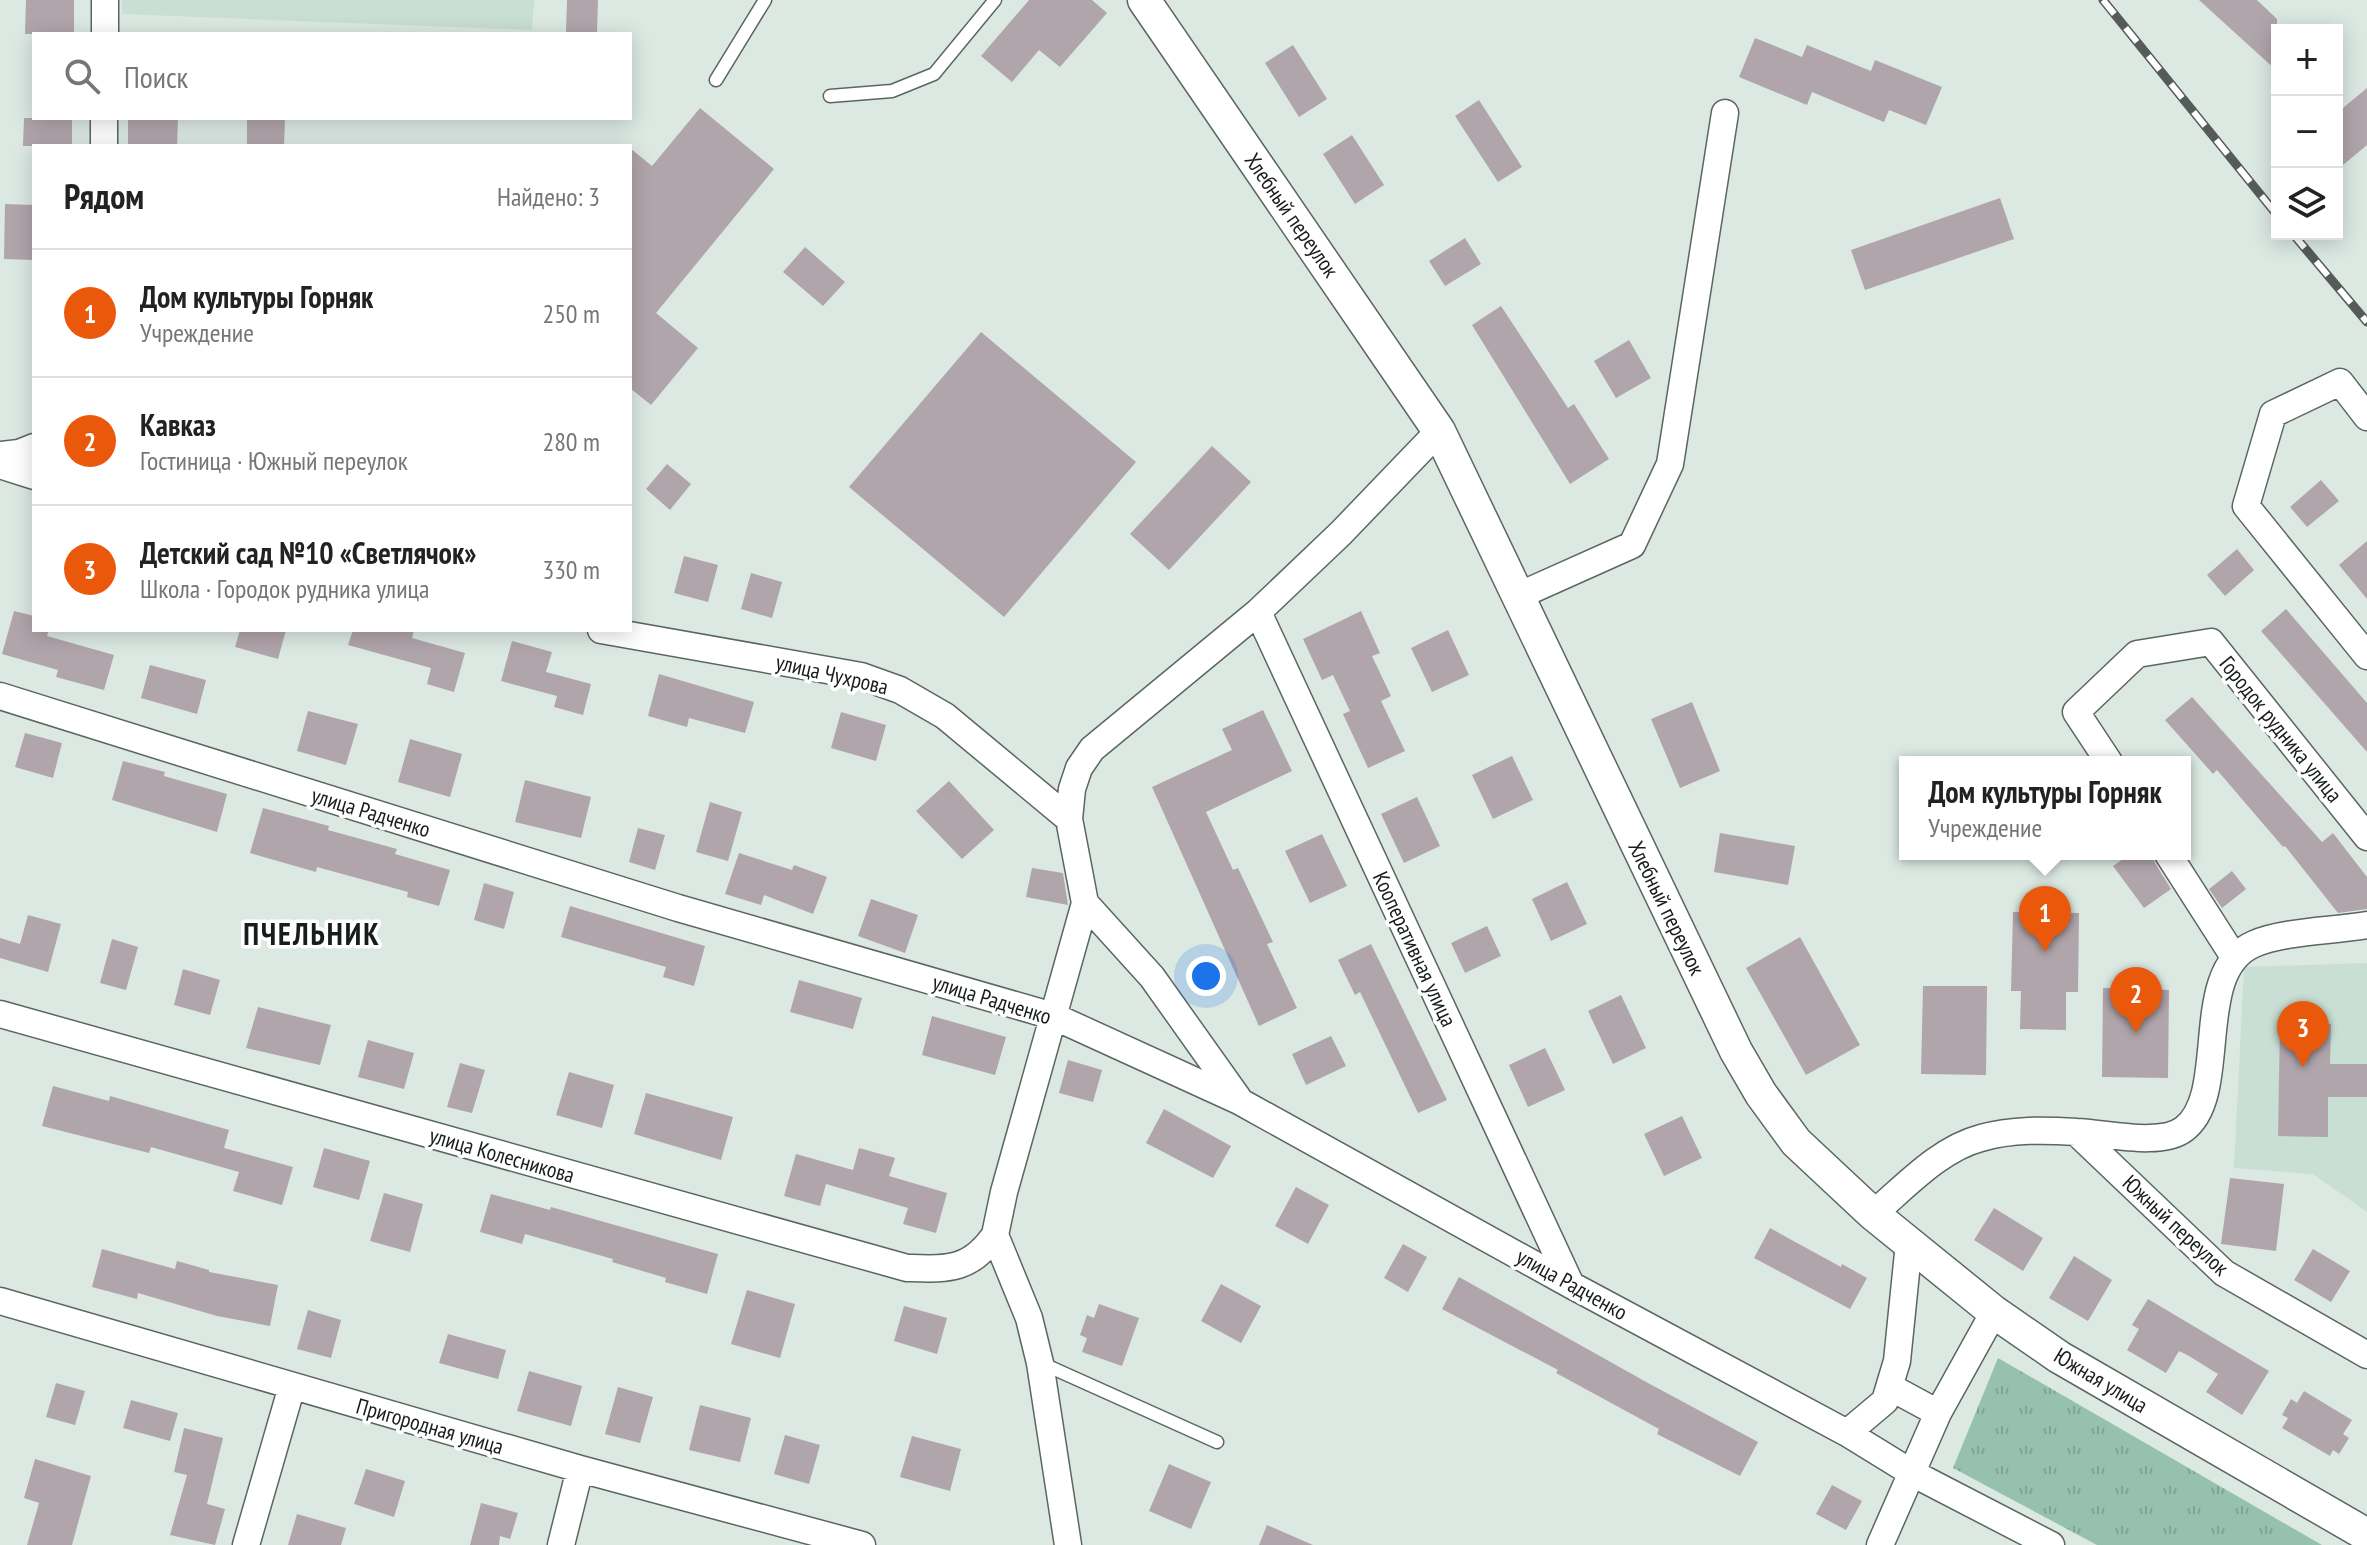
<!DOCTYPE html>
<html lang="ru">
<meta charset="utf-8">
<style>
:root{--surface:#fff;--page:#f6f6f6;--text:#222;--muted:#767676;--line:#e0e0e0;--accent:#ea580c}
body{margin:0;font-family:"PT Sans Narrow",sans-serif;background:var(--page);color:var(--text)}
.controls{position:absolute;right:24px;top:24px;display:grid;overflow:hidden;border-radius:0px;box-shadow:0 4px 20px #0003}
.controls button{width:72px;height:72px;display:grid;place-items:center;padding:0;border:0;border-bottom:2px solid var(--line);background:var(--surface);color:var(--text);font:40px sans-serif}
.you{position:absolute;left:1206px;top:976px;width:28px;height:28px;margin:-20px;border:6px solid #fff;border-radius:50%;background:#1a73e8;box-shadow:0 0 0 12px #1a73e833}
.badge{display:grid;place-items:center;width:52px;height:52px;border-radius:50%;background:var(--accent);color:#fff;font-size:26px;font-weight:700}
.pin{position:absolute;translate:-50% -66px;filter:drop-shadow(0 2px 4px #0008)}
.pin::after{content:'';position:absolute;top:42px;width:28px;height:24px;background:inherit;clip-path:polygon(0 0,100% 0,50% 100%)}
.popup{position:absolute;left:1899px;top:756px;width:292px;height:104px;box-sizing:border-box;display:grid;place-content:center;border-radius:0px;background:var(--surface);filter:drop-shadow(0 2px 6px #0005);font-size:26px;white-space:nowrap;color:var(--muted)}
.popup b{font-size:30px;color:var(--text)}
.popup::after{content:'';position:absolute;left:50%;top:100%;margin-left:-16px;border:16px solid transparent;border-top-color:var(--surface)}
.list{margin:0;padding:0;list-style:none}
h2{display:flex;justify-content:space-between;align-items:center;height:104px;margin:0;padding:0 32px;font-size:34px}
h2 small{font-size:26px;font-weight:400;color:var(--muted)}
.list li{display:grid;grid-template-columns:52px 1fr auto;gap:24px;align-items:center;box-sizing:border-box;height:128px;padding:0 32px;border-top:2px solid var(--line)}
.list b{display:block;font-size:30px;white-space:nowrap}
.list p{margin:0;font-size:26px;white-space:nowrap;color:var(--muted)}
.list em{font-size:26px;font-style:normal;color:var(--muted)}
.icon{flex:none;width:44px;height:44px;fill:none;stroke:currentColor;stroke-width:2;stroke-linecap:round;stroke-linejoin:round}
.map{position:relative;flex:none;width:2367px;height:1545px;overflow:hidden}
.search{position:absolute;background:var(--surface);box-shadow:0 4px 20px #0003;left:32px;top:32px;width:600px;height:88px;display:flex;align-items:center;gap:20px;box-sizing:border-box;padding:0 28px;border-radius:0px;color:var(--muted);font-size:30px}
.panel{position:absolute;background:var(--surface);box-shadow:0 4px 20px #0003;left:32px;top:144px;width:600px;height:488px;border-radius:0px}
.map>svg:first-child{display:block}
.built{fill:#c9ded4}
.grass{fill:url(#grass-tufts)}
.building{fill:#b0a5ab}
.lines{fill:none;stroke-linecap:round;stroke-linejoin:round}
.service-casing{stroke:#5b6661;stroke-width:15}
.minor-casing{stroke:#5b6661;stroke-width:29}
.tertiary-casing{stroke:#5b6661;stroke-width:35}
.service{stroke:#fff;stroke-width:12}
.minor{stroke:#fff;stroke-width:26}
.tertiary{stroke:#fff;stroke-width:32}
.rail-casing{stroke:#545b58;stroke-width:9}
.rail{stroke:#fff;stroke-width:6;stroke-dasharray:18;stroke-linecap:butt}
.labels{text-anchor:middle;stroke-width:7;stroke-linejoin:round;paint-order:stroke}
.street-label{font-size:22px;fill:#181d1b;stroke:#fff}
.district-label{font-size:30px;font-weight:bold;letter-spacing:2px;fill:#181d1b;stroke:#fff}
</style>
<div class="map">
<svg width="2367" height="1545" viewBox="0 0 2367 1545">
<defs>
<pattern id="grass-tufts" width="24" height="20" patternUnits="userSpaceOnUse" patternTransform="scale(2)"><rect width="24" height="20" fill="#96c1ae"/><path d="M3 7l-1-3M5 7V3M7 7l1-3M15 17l-1-3M17 17v-4M19 17l1-3" fill="none" stroke="#81a595"/></pattern>
</defs>
<rect width="100%" height="100%" fill="#dce9e3"/>
<path class="built" d="M122 0H534L532 30 122 14Z
M2367 963V1212L2313 1174 2234 1168 2244 967Z"/>
<path class="grass" d="M1998 1358 2322 1545H2097L1953 1468Z"/>
<path class="building" d="M26 0H74V34H25Z
M567 0H598L597 32H566Z
M1029 0H1092L1107 13 1060 67 1039 50 1012 82 981 56Z
M2199 0H2257L2277 19V71Z
M1755 38 1802 57 1807 45 1871 71 1875 60 1942 87 1926 125 1889 110 1884 122 1812 92 1807 105 1739 77Z
M1293 45 1327 99 1299 117 1265 63Z
M2367 88V145L2337 170V113Z
M1479 100 1522 167 1498 182 1455 116Z
M700 108 774 169 656 313 698 348 651 405 630 388V148L652 166Z
M24 118H72V146H23Z
M128 118H178L177 146H128Z
M247 118H285L284 146H247Z
M1352 135 1384 185 1355 204 1323 154Z
M2000 198 2014 239 1865 290 1851 250Z
M5 204 34 205V260L4 259Z
M1465 238 1481 264 1445 286 1429 261Z
M805 247 845 282 823 306 783 272Z
M1501 306 1568 408 1574 404 1609 459 1570 484 1472 325Z
M981 332 1136 462 1004 617 849 487Z
M1629 340 1651 378 1616 398 1594 361Z
M1212 446 1251 482 1169 570 1130 534Z
M667 464 691 484 670 510 646 489Z
M2321 480 2339 501 2307 527 2290 507Z
M2367 541V599L2339 565Z
M2237 549 2254 570 2225 596 2207 575Z
M684 556 718 565 708 602 674 593Z
M751 573 782 582 772 618 741 609Z
M2286 609 2367 703V752L2261 631Z
M14 611 34 616V630H49L47 636 114 655 104 690 56 677 58 670 2 654Z
M1361 611 1380 653 1372 656 1391 696 1381 701 1405 751 1368 768 1343 714 1350 711 1333 675 1322 680 1303 639Z
M240 630H286L278 659 235 647Z
M353 630H414L412 638 465 653 454 692 427 684 431 668 348 645Z
M1448 630 1469 675 1432 692 1411 648Z
M512 641 552 652 546 672 591 684 583 715 554 707 557 696 501 681Z
M150 665 206 680 197 714 141 698Z
M659 674 754 702 745 733 689 718 687 727 648 716Z
M2192 697 2322 842 2333 833 2367 877V909L2338 913 2285 846 2283 847 2217 770 2213 774 2165 720Z
M1692 702 1720 771 1680 788 1651 719Z
M1263 710 1292 771 1206 812 1233 870 1238 868 1273 942 1267 944 1297 1008 1259 1026 1152 787 1232 750 1222 729Z
M308 711 358 724 346 765 297 751Z
M841 712 886 725 876 761 831 748Z
M25 733 62 743 53 778 15 767Z
M410 739 462 754 450 797 398 782Z
M1512 756 1533 800 1493 819 1472 775Z
M123 761 165 772 164 776 227 794 217 832 112 800Z
M525 780 591 797 581 838 515 822Z
M949 781 994 830 962 859 916 811Z
M1417 797 1440 846 1404 863 1381 814Z
M710 802 742 812 728 861 696 852Z
M263 808 329 826 328 830 397 849 395 854 450 870 439 906 407 897 408 892 317 867 316 872 250 853Z
M638 828 665 835 655 870 629 862Z
M1720 833 1795 846 1788 885 1714 872Z
M1322 834 1347 886 1310 903 1285 851Z
M739 853 792 870 794 865 827 877 813 914 764 895 761 905 725 894Z
M2130 854H2152L2155 863 2171 889 2144 908 2113 866Z
M1032 868 1063 873 1068 905 1026 897Z
M2232 871 2246 889 2222 908 2209 889Z
M1567 882 1587 924 1551 941 1532 899Z
M484 883 514 892 504 929 474 920Z
M871 899 918 915 905 953 858 936Z
M570 906 705 946 694 986 663 977 666 967 561 937Z
M2013 912 2079 913 2078 992H2066V1030L2020 1029 2021 991H2011Z
M28 915 61 924 48 972 0 958V938L20 944Z
M1487 926 1501 956 1465 973 1451 943Z
M1800 937 1860 1045 1806 1075 1746 968Z
M112 939 138 947 126 990 100 983Z
M1371 944 1447 1100 1418 1113 1360 992 1355 995 1338 960Z
M183 969 220 980 210 1015 174 1005Z
M799 980 862 998 853 1029 790 1012Z
M1923 986H1987L1986 1075 1921 1074Z
M2103 988 2169 990 2168 1078 2102 1077Z
M1621 995 1646 1048 1613 1064 1588 1011Z
M258 1007 331 1025 320 1065 246 1048Z
M932 1016 1006 1037 995 1075 922 1055Z
M2280 1023 2331 1024 2330 1064H2367V1097H2328V1137L2278 1136Z
M1331 1036 1346 1066 1306 1085 1292 1054Z
M368 1040 414 1053 404 1089 358 1077Z
M1545 1048 1565 1090 1528 1107 1509 1065Z
M1068 1060 1102 1070 1093 1102 1059 1093Z
M460 1063 485 1070 472 1113 447 1107Z
M569 1072 614 1085 602 1128 556 1115Z
M53 1086 109 1101 110 1096 229 1130 224 1148 293 1167 282 1205 233 1191 239 1172 151 1147 149 1153 42 1126Z
M646 1093 733 1117 721 1160 634 1134Z
M1164 1109 1231 1146 1213 1178 1146 1143Z
M1682 1116 1702 1158 1664 1176 1644 1134Z
M324 1148 370 1161 359 1200 313 1187Z
M859 1148 895 1158 889 1176 947 1193 936 1233 903 1224 908 1208 826 1184 820 1206 784 1196 796 1154 853 1170Z
M2230 1178 2284 1184 2276 1251 2221 1244Z
M1296 1187 1329 1205 1308 1244 1275 1226Z
M384 1193 423 1204 410 1252 370 1241Z
M491 1194 550 1210 551 1207 718 1254 707 1294 665 1282 666 1278 612 1262 613 1259 525 1234 522 1244 480 1232Z
M1994 1208 2043 1238 2023 1271 1974 1240Z
M1770 1228 1841 1267 1842 1264 1867 1278 1850 1309 1754 1258Z
M1403 1244 1427 1257 1408 1292 1384 1278Z
M102 1249 175 1269 177 1261 209 1270V1272L278 1285 270 1326 217 1316 138 1293 137 1299 92 1287Z
M2313 1249 2350 1271 2331 1302 2294 1280Z
M2074 1256 2112 1280 2088 1321 2049 1298Z
M1459 1277 1648 1383 1758 1442 1740 1476 1657 1434 1659 1429 1556 1373 1558 1370 1442 1309Z
M1221 1284 1261 1306 1241 1343 1201 1321Z
M747 1290 795 1304 780 1358 731 1344Z
M2148 1299 2269 1371 2242 1415 2206 1392 2218 1374 2189 1356 2179 1351 2166 1373 2127 1350 2139 1329 2132 1325Z
M1099 1304 1139 1318 1122 1366 1082 1352 1087 1338 1080 1335 1087 1315 1094 1318Z
M904 1306 947 1318 937 1354 894 1341Z
M308 1310 341 1320 331 1358 297 1349Z
M448 1334 506 1350 498 1379 439 1363Z
M529 1371 582 1386 571 1426 517 1411Z
M56 1383 85 1391 75 1425 46 1417Z
M618 1387 653 1397 640 1443 605 1434Z
M2304 1391 2352 1420 2343 1434 2349 1438 2339 1454 2333 1450 2330 1456 2282 1428 2288 1418 2282 1415 2291 1399 2297 1403Z
M131 1400 178 1413 170 1441 123 1428Z
M700 1405 751 1418 740 1462 689 1450Z
M184 1428 223 1438 207 1504 225 1509 215 1545 170 1535 187 1475 174 1472Z
M785 1435 820 1445 809 1484 774 1474Z
M912 1436 961 1449 950 1491 900 1477Z
M35 1459 91 1476 72 1545H27L39 1503 24 1498Z
M1169 1464 1211 1482 1191 1529 1149 1511Z
M366 1469 405 1481 394 1517 354 1504Z
M1832 1485 1862 1501 1846 1530 1816 1514Z
M481 1503 518 1513 510 1539 500 1536 499 1545H470Z
M297 1514 346 1528 341 1545H288Z
M1267 1525 1313 1545H1259Z"/>
<g class="lines">
<g class="service-casing">
<path id="service" d="M716 80 765 0
M830 96 892 91 934 74 995 0
M1041 1363 1217 1442"/>
</g>
<g class="minor-casing">
<path id="minor" d="M105 34V0
M104 146V118
M2367 417 2340 382 2273 414 2246 506 2367 656
M0 455 19 453 34 447
M0 465 34 476
M1518 596 1632 545 1670 464 1725 113
M1258 612 1571 1285
M601 630 861 676 900 690 945 716 1069 819
M0 696 678 908 1053 1016 1239 1101 1571 1285 1847 1433 1912 1473 2051 1545
M2109 762 2076 712 2137 654 2211 642 2367 837
M2168 854 2234 957
M1085 903 1152 977 1238 1098
M0 1014 907 1268C948 1269 970 1271 995 1235
M2076 1132 2224 1273 2367 1355
M1873 1214C1905 1187 1939 1149 1981 1138 2012 1129 2045 1130 2077 1132 2106 1133 2161 1147 2184 1129 2231 1094 2190 971 2254 944 2284 931 2333 931 2367 925
M0 1301 580 1469 862 1545
M1890 1387 1938 1413
M1847 1433 1885 1401 1897 1361 1909 1243
M246 1545 292 1386
M561 1545 580 1469
M1068 1545 1040 1363 1029 1318 995 1235 1004 1192 1085 903 1069 819 1072 789 1079 768 1092 749 1258 612 1341 533 1439 431
M1880 1545 1938 1413 1994 1312"/>
</g>
<g class="tertiary-casing">
<path id="tertiary" d="M1144 0 1439 431 1736 1051 1761 1094 1796 1142 1873 1214 1994 1312 2059 1357 2367 1535"/>
</g>
<use href="#service" class="service"/>
<use href="#minor" class="minor"/>
<use href="#tertiary" class="tertiary"/>
<g class="rail-casing">
<path id="rail" d="M2103 0 2277 215
M2293 234 2367 322"/>
</g>
<use href="#rail" class="rail"/>
</g>
<g class="labels">
<g class="street-label">
<text transform="translate(1292 215) rotate(55)" y="8">Хлебный переулок</text>
<text transform="translate(832 674) rotate(13)" y="8">улица Чухрова</text>
<text transform="translate(2281 729) rotate(51)" y="8">Городок рудника улица</text>
<text transform="translate(371 812) rotate(17)" y="8">улица Радченко</text>
<text transform="translate(1667 908) rotate(64)" y="8">Хлебный переулок</text>
<text transform="translate(1415 949) rotate(65)" y="8">Кооперативная улица</text>
<text transform="translate(992 999) rotate(17)" y="8">улица Радченко</text>
<text transform="translate(502 1155) rotate(16)" y="8">улица Колесникова</text>
<text transform="translate(2176 1225) rotate(43)" y="8">Южный переулок</text>
<text transform="translate(1572 1284) rotate(29)" y="8">улица Радченко</text>
<text transform="translate(2101 1380) rotate(31)" y="8">Южная улица</text>
<text transform="translate(430 1426) rotate(16)" y="8">Пригородная улица</text>
</g>
<g class="district-label">
<text x="312" y="945">ПЧЕЛЬНИК</text>
</g>
</g>
</svg>
<div class="controls">
<button>+</button>
<button>−</button>
<button><svg class="icon" aria-label="layers" viewBox="0 0 24 24"><path d="M12 4l9 5-9 5-9-5zM3 14l9 5 9-5"/></svg></button>
</div>
<div class="you"></div>
<div class="pin badge" style="left:2045px;top:952px">1</div>
<div class="popup"><b>Дом культуры Горняк</b>Учреждение</div>
<div class="pin badge" style="left:2136px;top:1033px">2</div>
<div class="pin badge" style="left:2303px;top:1067px">3</div>
<div class="search"><svg class="icon" aria-label="search" viewBox="0 0 24 24"><circle cx="10" cy="10" r="6"/><path d="M15 15l6 6"/></svg>Поиск</div>
<section class="panel">
<h2>Рядом<small>Найдено: 3</small></h2>
<ul class="list">
<li><span class="badge">1</span><div><b>Дом культуры Горняк</b><p>Учреждение</p></div><em>250 m</em></li>
<li><span class="badge">2</span><div><b>Кавказ</b><p>Гостиница · Южный переулок</p></div><em>280 m</em></li>
<li><span class="badge">3</span><div><b>Детский сад №10 «Светлячок»</b><p>Школа · Городок рудника улица</p></div><em>330 m</em></li>
</ul>
</section>
</div>
